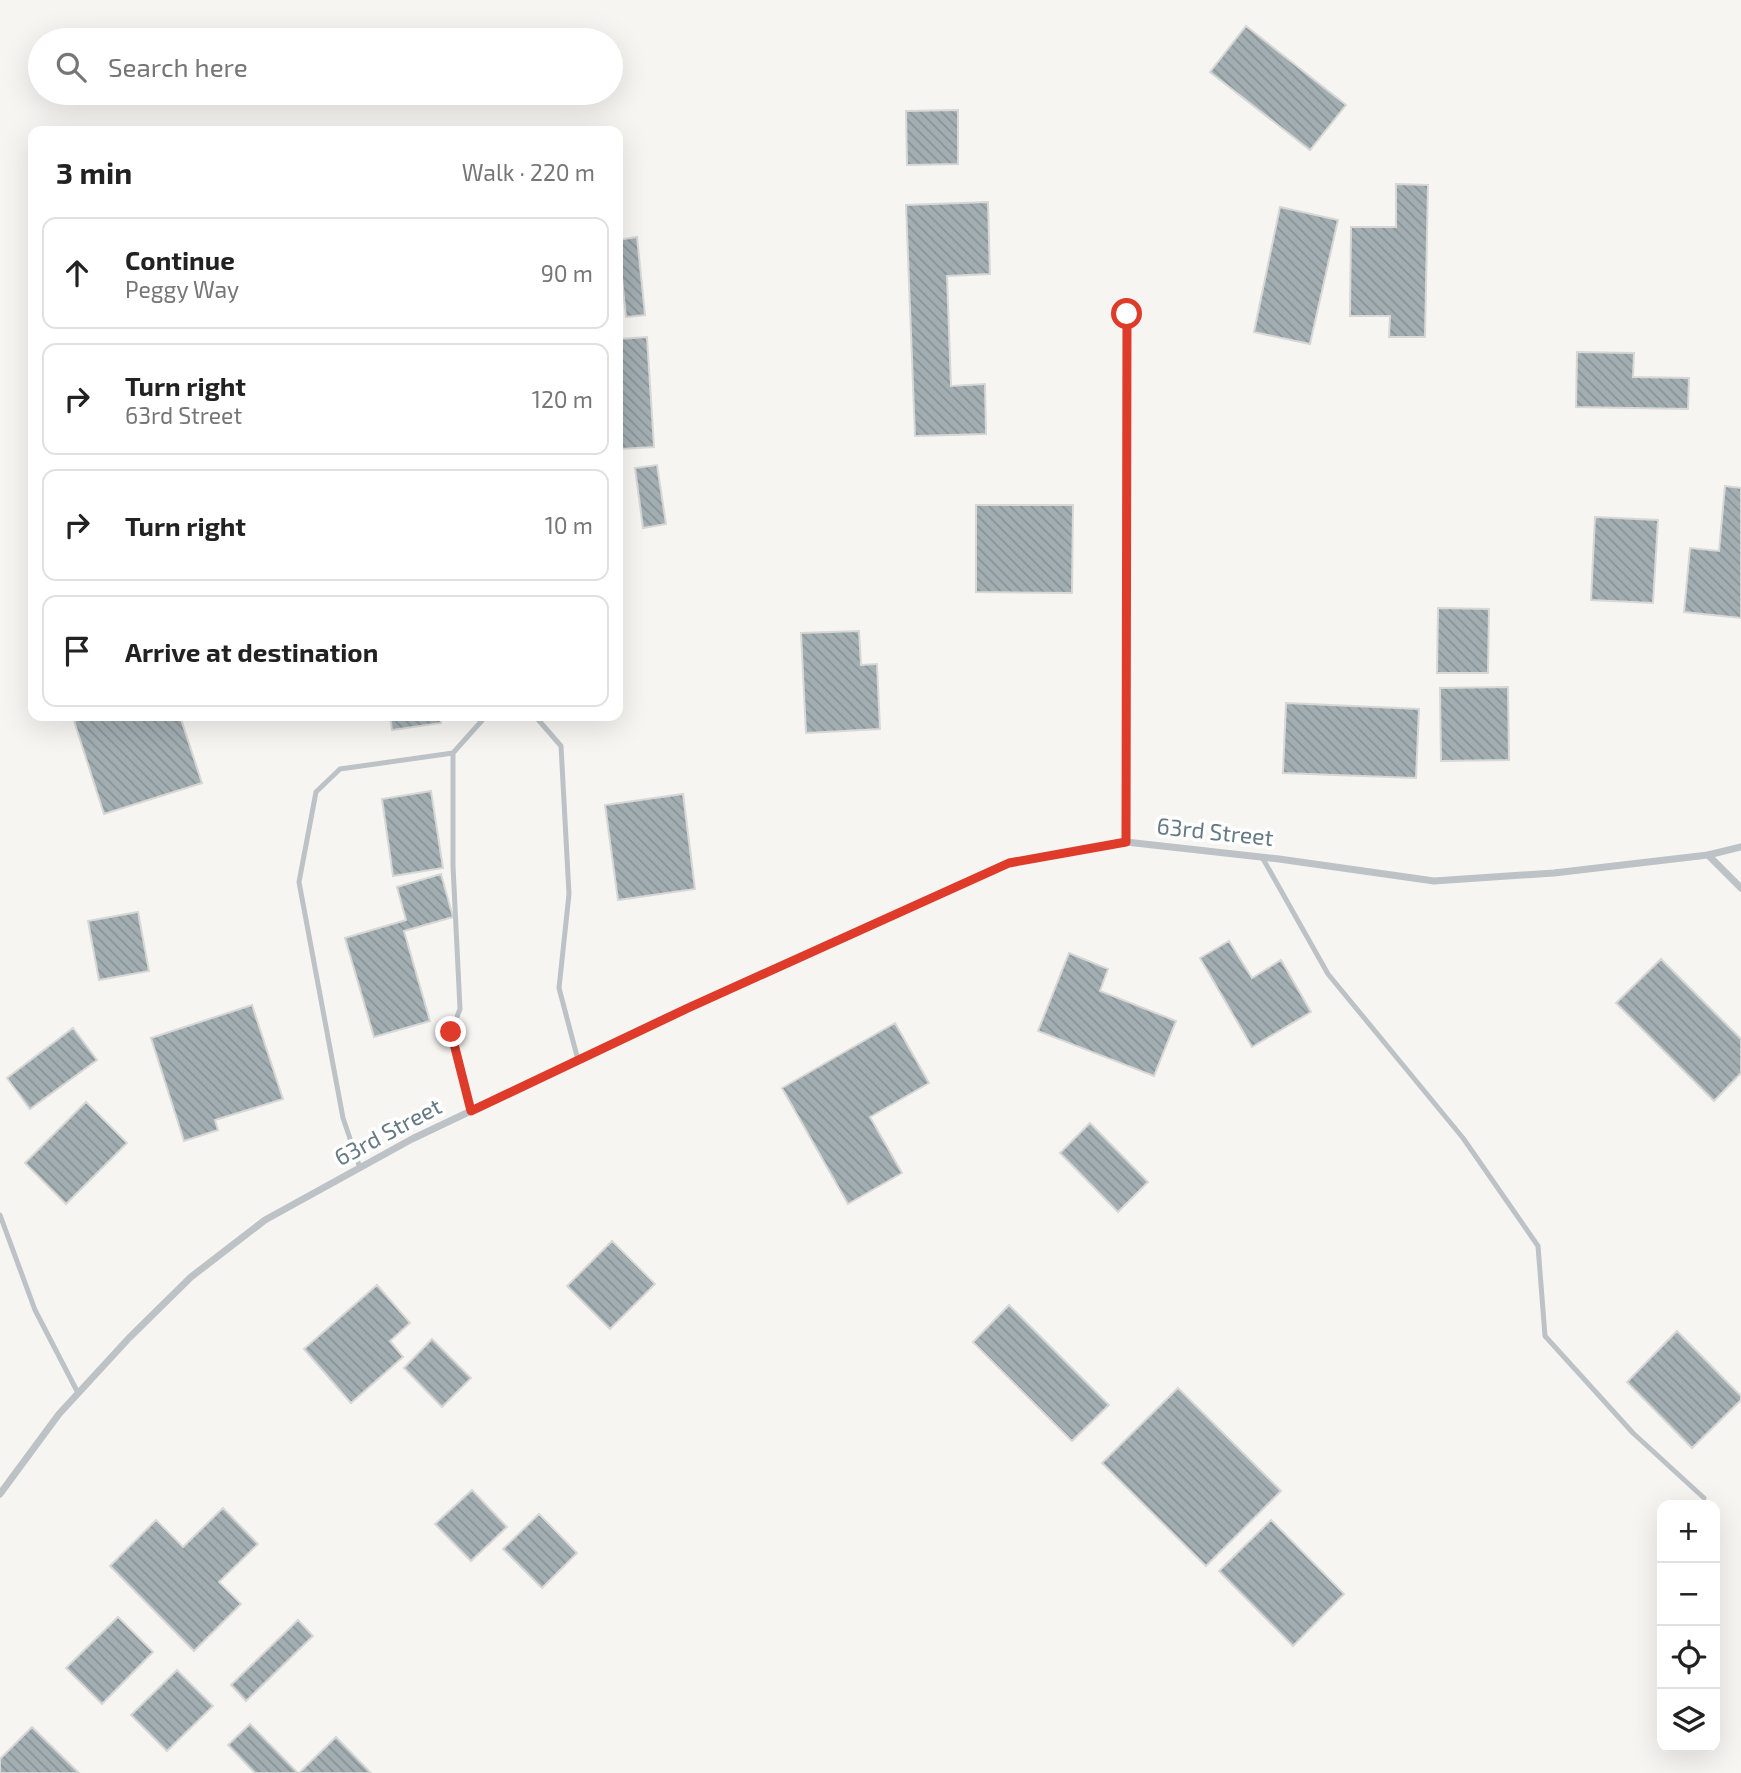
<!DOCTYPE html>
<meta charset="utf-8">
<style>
:root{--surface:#fff;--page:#f2f2f2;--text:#222;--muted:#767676;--line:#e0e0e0}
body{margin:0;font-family:"Exo 2",sans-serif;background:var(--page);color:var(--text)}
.controls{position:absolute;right:21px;bottom:21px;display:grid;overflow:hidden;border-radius:14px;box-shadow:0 7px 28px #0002}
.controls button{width:63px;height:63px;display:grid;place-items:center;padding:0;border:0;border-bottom:2px solid var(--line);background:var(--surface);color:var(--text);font:35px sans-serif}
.stop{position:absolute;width:21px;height:21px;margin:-16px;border:5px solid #de3b2a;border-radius:50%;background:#fff}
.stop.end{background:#de3b2a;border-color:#fff;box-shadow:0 2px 7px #0008}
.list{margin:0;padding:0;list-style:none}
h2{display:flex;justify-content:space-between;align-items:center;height:91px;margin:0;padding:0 28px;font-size:30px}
h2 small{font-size:23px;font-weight:400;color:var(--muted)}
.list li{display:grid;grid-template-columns:46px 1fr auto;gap:21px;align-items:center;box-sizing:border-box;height:112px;margin:0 14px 14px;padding:0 14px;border:2px solid var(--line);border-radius:14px}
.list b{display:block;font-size:26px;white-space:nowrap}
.list p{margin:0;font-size:23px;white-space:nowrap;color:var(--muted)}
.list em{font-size:23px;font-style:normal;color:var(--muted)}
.icon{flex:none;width:38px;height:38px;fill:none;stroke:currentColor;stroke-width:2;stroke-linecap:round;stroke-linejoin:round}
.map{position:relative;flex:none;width:1741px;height:1773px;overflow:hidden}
.search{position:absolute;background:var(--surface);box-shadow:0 7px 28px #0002;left:28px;top:28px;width:595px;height:77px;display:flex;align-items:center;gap:18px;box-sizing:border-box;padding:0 24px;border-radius:38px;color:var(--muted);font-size:26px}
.panel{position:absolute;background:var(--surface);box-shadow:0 7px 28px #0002;left:28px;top:126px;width:595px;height:595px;border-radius:14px}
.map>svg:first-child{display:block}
.building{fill:url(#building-back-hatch);stroke:#d7d7d5;stroke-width:2}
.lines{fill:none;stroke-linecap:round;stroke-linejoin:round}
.service{stroke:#bcc2c5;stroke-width:5}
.minor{stroke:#bcc2c5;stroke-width:7}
.route{stroke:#de3b2a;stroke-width:9}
.labels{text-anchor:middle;stroke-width:7;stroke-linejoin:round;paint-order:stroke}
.street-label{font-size:23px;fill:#657a83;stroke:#fff}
</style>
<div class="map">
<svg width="1741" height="1773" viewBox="0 0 1741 1773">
<defs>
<pattern id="building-back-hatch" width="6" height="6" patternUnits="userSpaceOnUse" patternTransform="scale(1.75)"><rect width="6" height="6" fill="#a3aeb2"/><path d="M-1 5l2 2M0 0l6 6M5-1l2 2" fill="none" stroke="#889396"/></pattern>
</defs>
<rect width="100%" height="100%" fill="#f6f5f2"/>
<path class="building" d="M1246 26 1346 105 1310 150 1210 72Z
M958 110V164L907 165 906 111Z
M1396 184 1428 185 1425 337H1389L1390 316H1350L1351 227H1396Z
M988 202 990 274 947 276 951 386 985 384 986 434 915 436 906 205Z
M1280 207 1338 220 1310 344 1254 332Z
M637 237 645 315 626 317 618 240Z
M647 337 654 447 620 449 618 339Z
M1577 352 1634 353 1633 377 1689 378 1688 409 1576 407Z
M657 465 666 524 643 528 635 468Z
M1725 486 1741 488V618L1684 612 1690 548 1719 551Z
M976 505H1073L1072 593 976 592Z
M1595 517 1658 520 1653 603 1591 600Z
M1438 608 1489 609 1488 673H1437Z
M859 631 861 665 877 664 880 729 806 733 801 633Z
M1508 687 1509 760 1441 761 1440 688Z
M1286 703 1419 709 1416 778 1283 773Z
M90 716H180L202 783 104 814 74 721Z
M390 716H440L441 723 392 730Z
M431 791 443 868 393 876 382 799Z
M683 794 695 889 618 900 605 805Z
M441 874 453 917 404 931 430 1021 374 1037 345 938 406 920 397 887Z
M138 912 149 971 99 980 88 921Z
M1229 941 1252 978 1281 960 1311 1012 1252 1047 1200 958Z
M1069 953 1108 969 1100 991 1176 1021 1154 1076 1038 1031Z
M1661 959 1741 1039V1073L1714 1101 1616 1003Z
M252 1005 283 1099 215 1120 218 1130 184 1141 151 1038Z
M895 1023 929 1083 870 1117 902 1173 848 1204 782 1088Z
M73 1028 97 1060 30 1109 7 1078Z
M86 1102 127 1143 66 1204 25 1163Z
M1090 1123 1148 1182 1118 1212 1060 1153Z
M612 1241 655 1284 610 1329 567 1286Z
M377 1285 410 1323 390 1341 403 1357 351 1403 304 1349Z
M1009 1305 1109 1405 1072 1441 973 1342Z
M1677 1331 1741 1396V1400L1692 1448 1627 1382Z
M432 1339 471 1378 442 1407 404 1368Z
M1178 1388 1281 1491 1206 1566 1102 1463Z
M472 1490 507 1527 471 1561 435 1524Z
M223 1508 258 1544 219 1582 241 1604 194 1651 110 1566 156 1520 183 1547Z
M539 1514 577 1553 542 1588 503 1549Z
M1271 1520 1344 1594 1293 1646 1219 1571Z
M118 1617 153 1652 102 1704 66 1668Z
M298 1620 313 1636 246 1701 231 1685Z
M177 1670 213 1706 167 1751 131 1715Z
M250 1724 298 1773H255L228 1745Z
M32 1727 79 1773H0V1759Z
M336 1737 371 1773H299Z"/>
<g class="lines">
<path class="service" d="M535 716 561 746 569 894 559 988 578 1060
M453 753 486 716
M1262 857 1328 974 1463 1138 1538 1246 1545 1336 1633 1433 1704 1498
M360 1168 343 1118 299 882 316 792 340 769 453 753V866L460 1009 451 1032 471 1111
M0 1215 35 1310 78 1393"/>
<path class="minor" d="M1126 842 1127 314
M1708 855 1741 888
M0 1494 59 1414 129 1338 191 1277 265 1220 412 1139 688 1008 1009 863 1126 842 1279 859 1434 881 1554 873 1708 855 1741 847"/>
</g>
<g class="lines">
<path class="route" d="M451 1032 471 1111 688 1008 1009 863 1126 842 1127 314"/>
</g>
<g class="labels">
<g class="street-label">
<text transform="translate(1215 832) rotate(6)" y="8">63rd Street</text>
<text transform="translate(388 1132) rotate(-28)" y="8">63rd Street</text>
</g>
</g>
</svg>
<div class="controls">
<button>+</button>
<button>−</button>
<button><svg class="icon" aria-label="locate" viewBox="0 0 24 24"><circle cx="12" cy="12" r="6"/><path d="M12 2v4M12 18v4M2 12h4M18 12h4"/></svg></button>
<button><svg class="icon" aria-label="layers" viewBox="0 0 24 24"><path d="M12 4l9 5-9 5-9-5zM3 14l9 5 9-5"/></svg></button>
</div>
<div class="stop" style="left:1127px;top:314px"></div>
<div class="stop end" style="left:451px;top:1032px"></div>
<div class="search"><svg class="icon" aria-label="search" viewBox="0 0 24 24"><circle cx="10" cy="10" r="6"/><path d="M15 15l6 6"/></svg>Search here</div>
<section class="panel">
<h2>3 min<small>Walk · 220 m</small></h2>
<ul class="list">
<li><svg class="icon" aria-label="ahead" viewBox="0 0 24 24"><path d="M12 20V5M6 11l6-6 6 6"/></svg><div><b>Continue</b><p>Peggy Way</p></div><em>90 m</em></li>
<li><svg class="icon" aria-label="right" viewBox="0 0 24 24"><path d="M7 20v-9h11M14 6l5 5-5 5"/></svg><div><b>Turn right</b><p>63rd Street</p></div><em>120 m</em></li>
<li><svg class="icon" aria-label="right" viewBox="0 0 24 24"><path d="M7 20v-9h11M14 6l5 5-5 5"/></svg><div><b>Turn right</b></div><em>10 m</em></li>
<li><svg class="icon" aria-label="arrive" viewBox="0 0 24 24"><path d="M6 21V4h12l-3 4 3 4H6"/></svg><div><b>Arrive at destination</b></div></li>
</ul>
</section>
</div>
